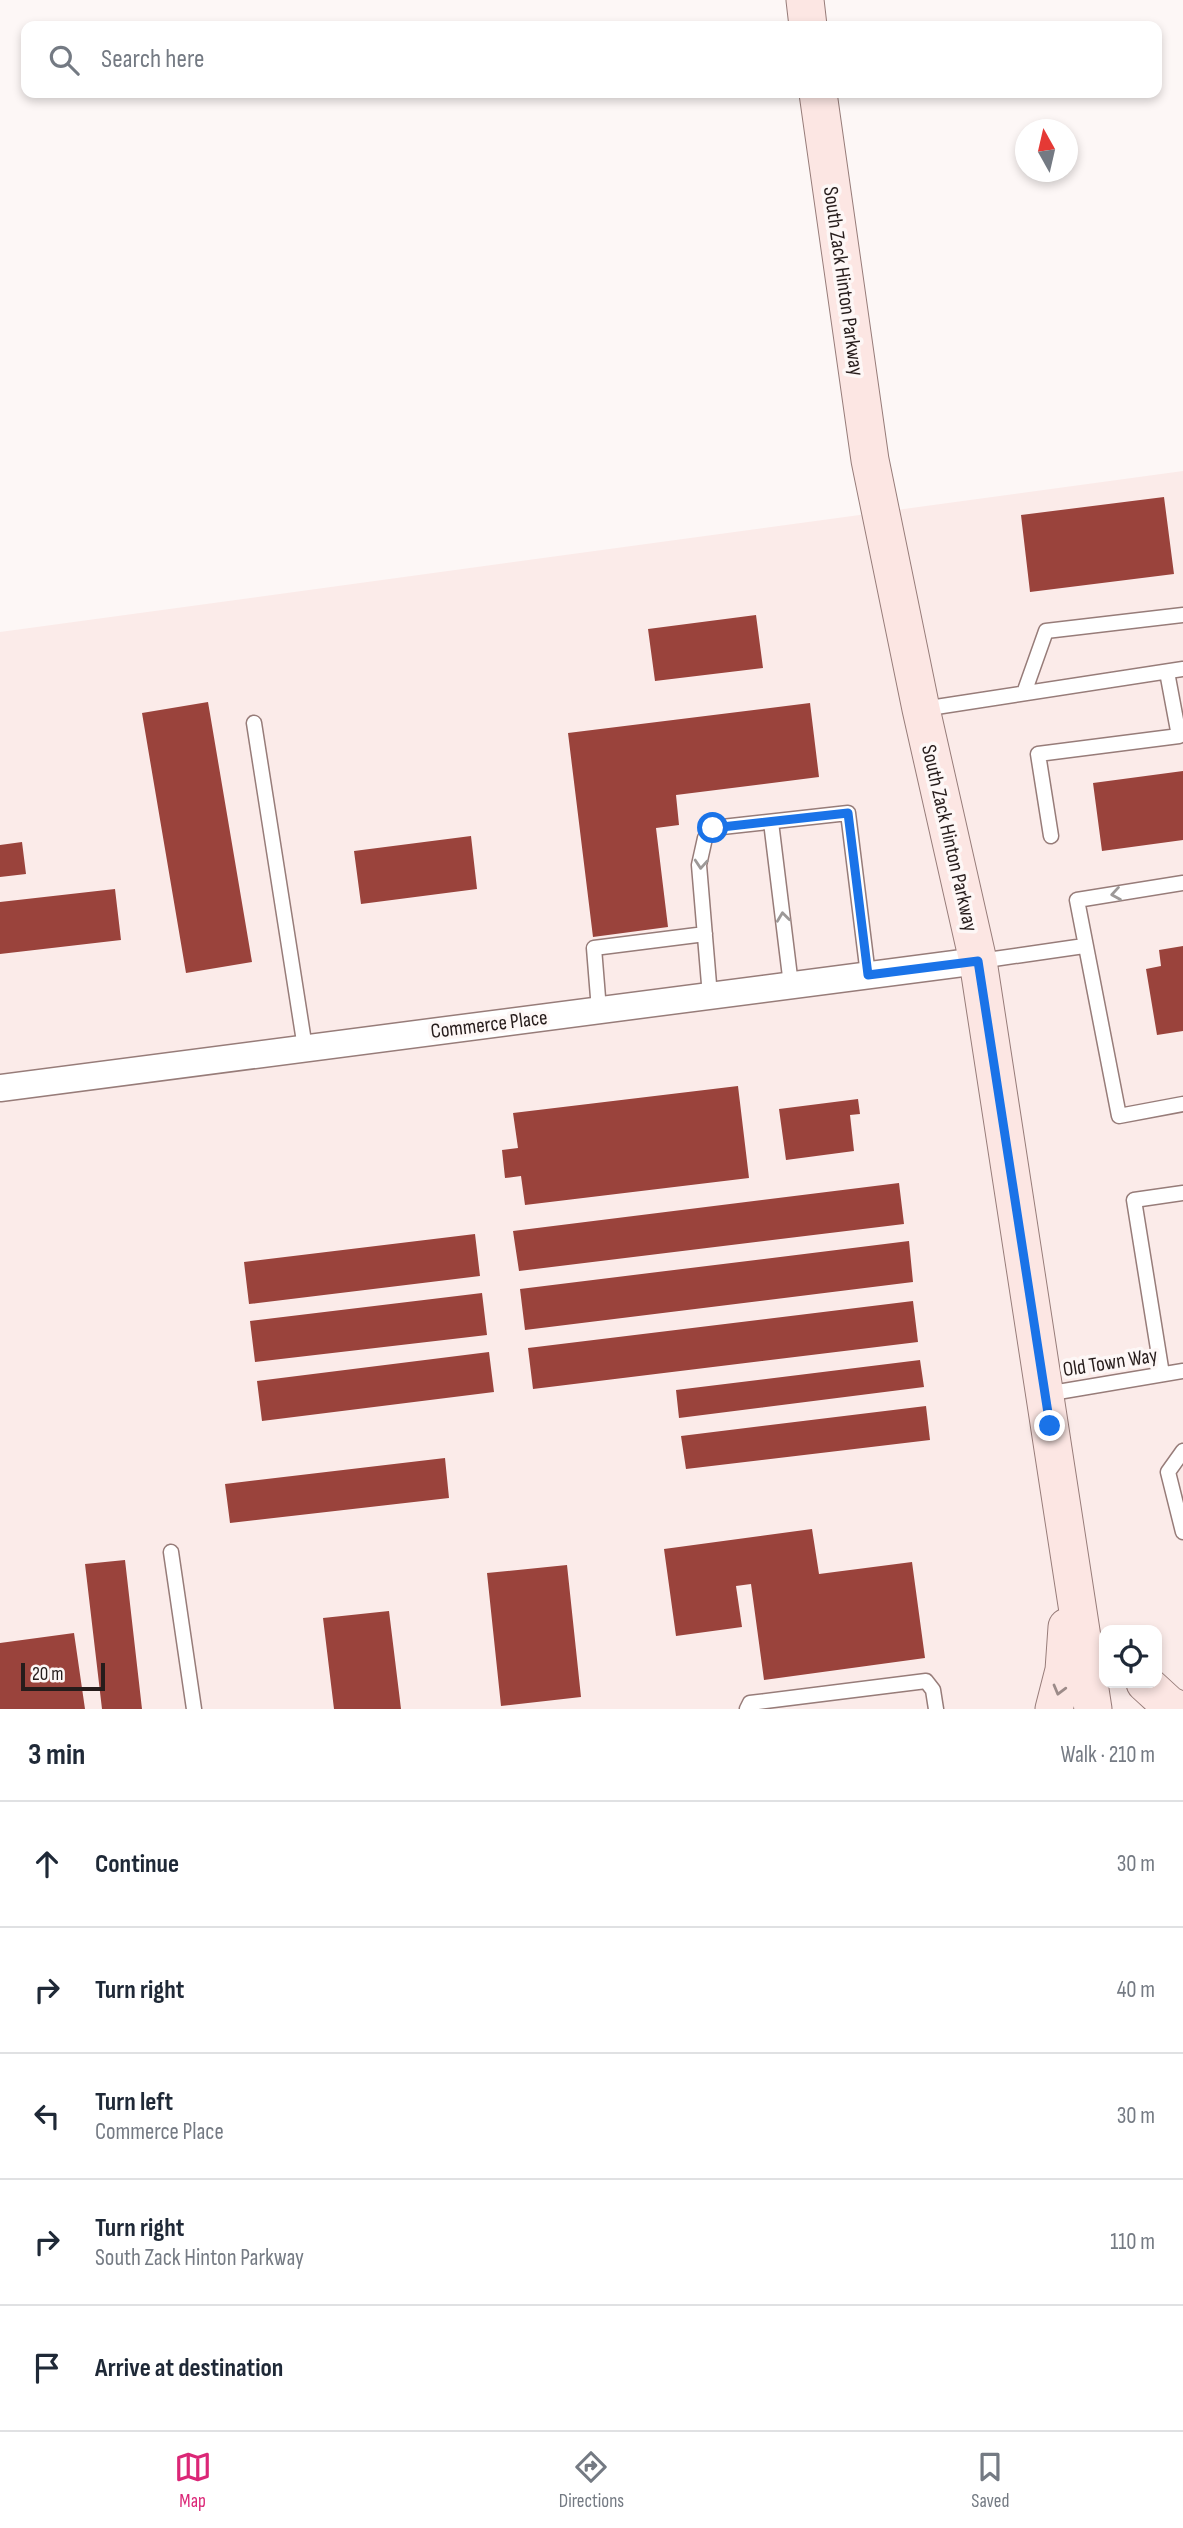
<!DOCTYPE html>
<meta charset="utf-8">
<style>
:root{--surface:#fff;--page:#f2f2f3;--text:#1f2937;--muted:#747a83;--line:#e0e1e3;--accent:#db2777}
body{margin:0;font-family:"Sofia Sans Condensed",sans-serif;background:var(--page);color:var(--text)}
.controls{position:absolute;right:21px;bottom:21px;display:grid;overflow:hidden;border-radius:14px;box-shadow:0 4px 10px #0003}
.controls button{width:63px;height:63px;display:grid;place-items:center;padding:0;border:0;border-bottom:2px solid var(--line);background:var(--surface);color:var(--text);font:35px sans-serif}
.compass{position:absolute;left:1015px;top:119px;width:63px;height:63px;border-radius:50%;background:var(--surface);box-shadow:0 4px 10px #0003;rotate:352deg}
.scale{position:absolute;left:21px;bottom:18px;width:84px;box-sizing:border-box;padding-left:7px;border:4px solid #261c1b;border-top:0;font-size:19px;line-height:24px;white-space:nowrap;color:#261c1b;-webkit-text-stroke:5px #fdf7f6;paint-order:stroke}
.stop{position:absolute;width:21px;height:21px;margin:-16px;border:5px solid #1a73e8;border-radius:50%;background:#fff}
.stop.end{background:#1a73e8;border-color:#fff;box-shadow:0 2px 7px #0008}
.list{margin:0;padding:0;list-style:none}
h2{display:flex;justify-content:space-between;align-items:center;height:91px;margin:0;padding:0 28px;font-size:30px}
h2 small{font-size:23px;font-weight:400;color:var(--muted)}
.list li{display:grid;grid-template-columns:46px 1fr auto;gap:21px;align-items:center;box-sizing:border-box;height:126px;padding:0 28px;border-top:2px solid var(--line)}
.list b{display:block;font-size:26px;white-space:nowrap}
.list p{margin:0;font-size:23px;white-space:nowrap;color:var(--muted)}
.list em{font-size:23px;font-style:normal;color:var(--muted)}
.icon{flex:none;width:38px;height:38px;fill:none;stroke:currentColor;stroke-width:2;stroke-linecap:round;stroke-linejoin:round}
.map{position:relative;flex:none;width:1183px;height:1709px;overflow:hidden}
.search{position:absolute;background:var(--surface);box-shadow:0 4px 10px #0003;left:21px;right:21px;top:21px;height:77px;display:flex;align-items:center;gap:18px;box-sizing:border-box;padding:0 24px;border-radius:14px;color:var(--muted);font-size:26px}
.sheet{height:721px;background:var(--surface)}
nav{display:flex;justify-content:space-around;align-items:center;box-sizing:border-box;height:98px;border-top:2px solid var(--line);background:var(--surface);font-size:19px;color:var(--muted)}
nav a{display:grid;justify-items:center;gap:4px}
nav .on{color:var(--accent)}
.map>svg:first-child{display:block}
.built{fill:#fbebe9;fill-rule:evenodd}
.building{fill:#9a433c}
.lines{fill:none;stroke-linecap:round;stroke-linejoin:round}
.service-casing{stroke:#977c79;stroke-width:17}
.minor-casing{stroke:#977c79;stroke-width:29}
.secondary-casing{stroke:#977c79;stroke-width:39}
.service{stroke:#fff;stroke-width:14}
.minor{stroke:#fff;stroke-width:26}
.secondary{stroke:#fce6e3;stroke-width:37}
.oneway{stroke:#9d9998}
.oneway2{stroke:#9c8b89}
.route{stroke:#1a73e8;stroke-width:9}
.labels{text-anchor:middle;stroke-width:7;stroke-linejoin:round;paint-order:stroke}
.street-label{font-size:21px;fill:#261c1b;stroke:#fdf7f6}
</style>
<div class="map">
<svg width="1183" height="1709" viewBox="0 0 1183 1709">
<rect width="100%" height="100%" fill="#fdf7f6"/>
<path class="built" d="M1183 471V1709H0V632ZM1104 1630H1157V1683H1104Z"/>
<path class="building" d="M1164 497 1174 574 1030 592 1021 515Z
M756 615 763 668 655 681 648 629Z
M208 702 252 962 186 973 142 713Z
M810 703 819 777 676 795 679 825 656 828 668 927 593 937 568 733Z
M1183 771V840L1102 851 1093 783Z
M471 836 477 889 361 904 354 851Z
M22 842 26 874 0 877V845Z
M115 889 121 940 0 954V902Z
M1183 946V1031L1157 1035 1146 969 1161 966 1159 950Z
M738 1086 749 1178 525 1205 521 1176 505 1178 502 1150 518 1148 513 1113Z
M858 1099 860 1114 850 1115 854 1151 786 1160 779 1109Z
M899 1183 904 1224 519 1271 513 1231Z
M475 1234 480 1276 249 1304 244 1262Z
M909 1241 913 1282 525 1330 520 1289Z
M482 1293 487 1335 255 1362 250 1321Z
M913 1301 918 1342 533 1389 528 1348Z
M489 1352 494 1392 262 1421 257 1381Z
M920 1360 924 1387 679 1418 676 1390Z
M926 1406 930 1440 686 1469 681 1436Z
M445 1458 449 1498 230 1523 225 1484Z
M812 1529 819 1574 912 1562 925 1658 764 1680 751 1584 736 1586 742 1627 676 1636 664 1549Z
M125 1560 142 1709H102L85 1564Z
M567 1565 581 1697 501 1706 487 1573Z
M389 1611 401 1709H334L323 1618Z
M74 1633 85 1709H0V1643Z"/>
<g class="lines">
<g class="service-casing">
<path id="service" d="M1024 693 1046 631 1183 615
M923 709 1183 669
M254 723 305 1048
M771 822 791 985
M1051 836 1038 754 1179 736 1167 672
M1183 883 1077 900 1119 1116 1183 1104
M980 961 1084 946
M710 996 699 865 705 838 713 828 848 813 868 975
M599 1010 594 948 705 934
M1162 1374 1134 1200 1183 1193
M1046 1394 1183 1371
M1183 1451 1168 1472 1183 1532
M171 1552 194 1709
M747 1709 750 1703 926 1681 933 1690 936 1709"/>
</g>
<g class="minor-casing">
<path id="minor" d="M0 1088 978 961"/>
</g>
<g class="secondary-casing">
<path id="secondary" d="M805 0 808 26
M818 93 870 460 921 709 978 961 1093 1709
M1145 1683 1169 1705 1178 1709
M1054 1709 1064 1670 1067 1627"/>
</g>
<use href="#service" class="service"/>
<use href="#minor" class="minor"/>
<use href="#secondary" class="secondary"/>
</g>
<defs><path id="oneway-chevron" d="M-2-3.5L2.5 0L-2 3.5" fill="none" stroke-width="1.6" stroke-linecap="round" stroke-linejoin="round" transform="scale(1.75)"/></defs>
<g class="oneway">
<use href="#oneway-chevron" transform="translate(701 864) rotate(94)"/>
<use href="#oneway-chevron" transform="translate(1116 894) rotate(171)"/>
<use href="#oneway-chevron" transform="translate(783 917) rotate(-97)"/>
</g>
<use class="oneway2" href="#oneway-chevron" transform="translate(1059 1690) rotate(105)"/>
<g class="lines">
<path class="route" d="M713 828 848 813 868 975 978 961 1050 1426"/>
</g>
<g class="labels">
<g class="street-label">
<text transform="translate(844 281) rotate(82)" y="7">South Zack Hinton Parkway</text>
<text transform="translate(950 838) rotate(77)" y="7">South Zack Hinton Parkway</text>
<text transform="translate(489 1024) rotate(-7)" y="7">Commerce Place</text>
<text transform="translate(1110 1362) rotate(-9)" y="7">Old Town Way</text>
</g>
</g>
</svg>
<div class="controls">
<button><svg class="icon" aria-label="locate" viewBox="0 0 24 24"><circle cx="12" cy="12" r="6"/><path d="M12 2v4M12 18v4M2 12h4M18 12h4"/></svg></button>
</div>
<svg class="compass" viewBox="-18 -18 36 36"><path d="M0-13l5 13h-10z" fill="#e53935"/><path d="M0 13l5-13h-10z" fill="#747a83"/></svg>
<div class="scale">20 m</div>
<div class="stop" style="left:713px;top:828px"></div>
<div class="stop end" style="left:1050px;top:1426px"></div>
<div class="search"><svg class="icon" aria-label="search" viewBox="0 0 24 24"><circle cx="10" cy="10" r="6"/><path d="M15 15l6 6"/></svg>Search here</div>
</div>
<section class="sheet">
<h2>3 min<small>Walk · 210 m</small></h2>
<ul class="list">
<li><svg class="icon" aria-label="ahead" viewBox="0 0 24 24"><path d="M12 20V5M6 11l6-6 6 6"/></svg><div><b>Continue</b></div><em>30 m</em></li>
<li><svg class="icon" aria-label="right" viewBox="0 0 24 24"><path d="M7 20v-9h11M14 6l5 5-5 5"/></svg><div><b>Turn right</b></div><em>40 m</em></li>
<li><svg class="icon" aria-label="left" viewBox="0 0 24 24"><path d="M17 20v-9H6M10 6l-5 5 5 5"/></svg><div><b>Turn left</b><p>Commerce Place</p></div><em>30 m</em></li>
<li><svg class="icon" aria-label="right" viewBox="0 0 24 24"><path d="M7 20v-9h11M14 6l5 5-5 5"/></svg><div><b>Turn right</b><p>South Zack Hinton Parkway</p></div><em>110 m</em></li>
<li><svg class="icon" aria-label="arrive" viewBox="0 0 24 24"><path d="M6 21V4h12l-3 4 3 4H6"/></svg><div><b>Arrive at destination</b></div></li>
</ul>
</section>
<nav>
<a class="on"><svg class="icon" aria-label="map" viewBox="0 0 24 24"><path d="M3 6l6-2 6 2 6-2v14l-6 2-6-2-6 2zM9 4v14M15 6v14"/></svg>Map</a>
<a><svg class="icon" aria-label="directions" viewBox="0 0 24 24"><path d="M12 3l9 9-9 9-9-9zM9 14v-3h6M13 9l2 2-2 2"/></svg>Directions</a>
<a><svg class="icon" aria-label="saved" viewBox="0 0 24 24"><path d="M7 4h10v16l-5-4-5 4z"/></svg>Saved</a>
</nav>
